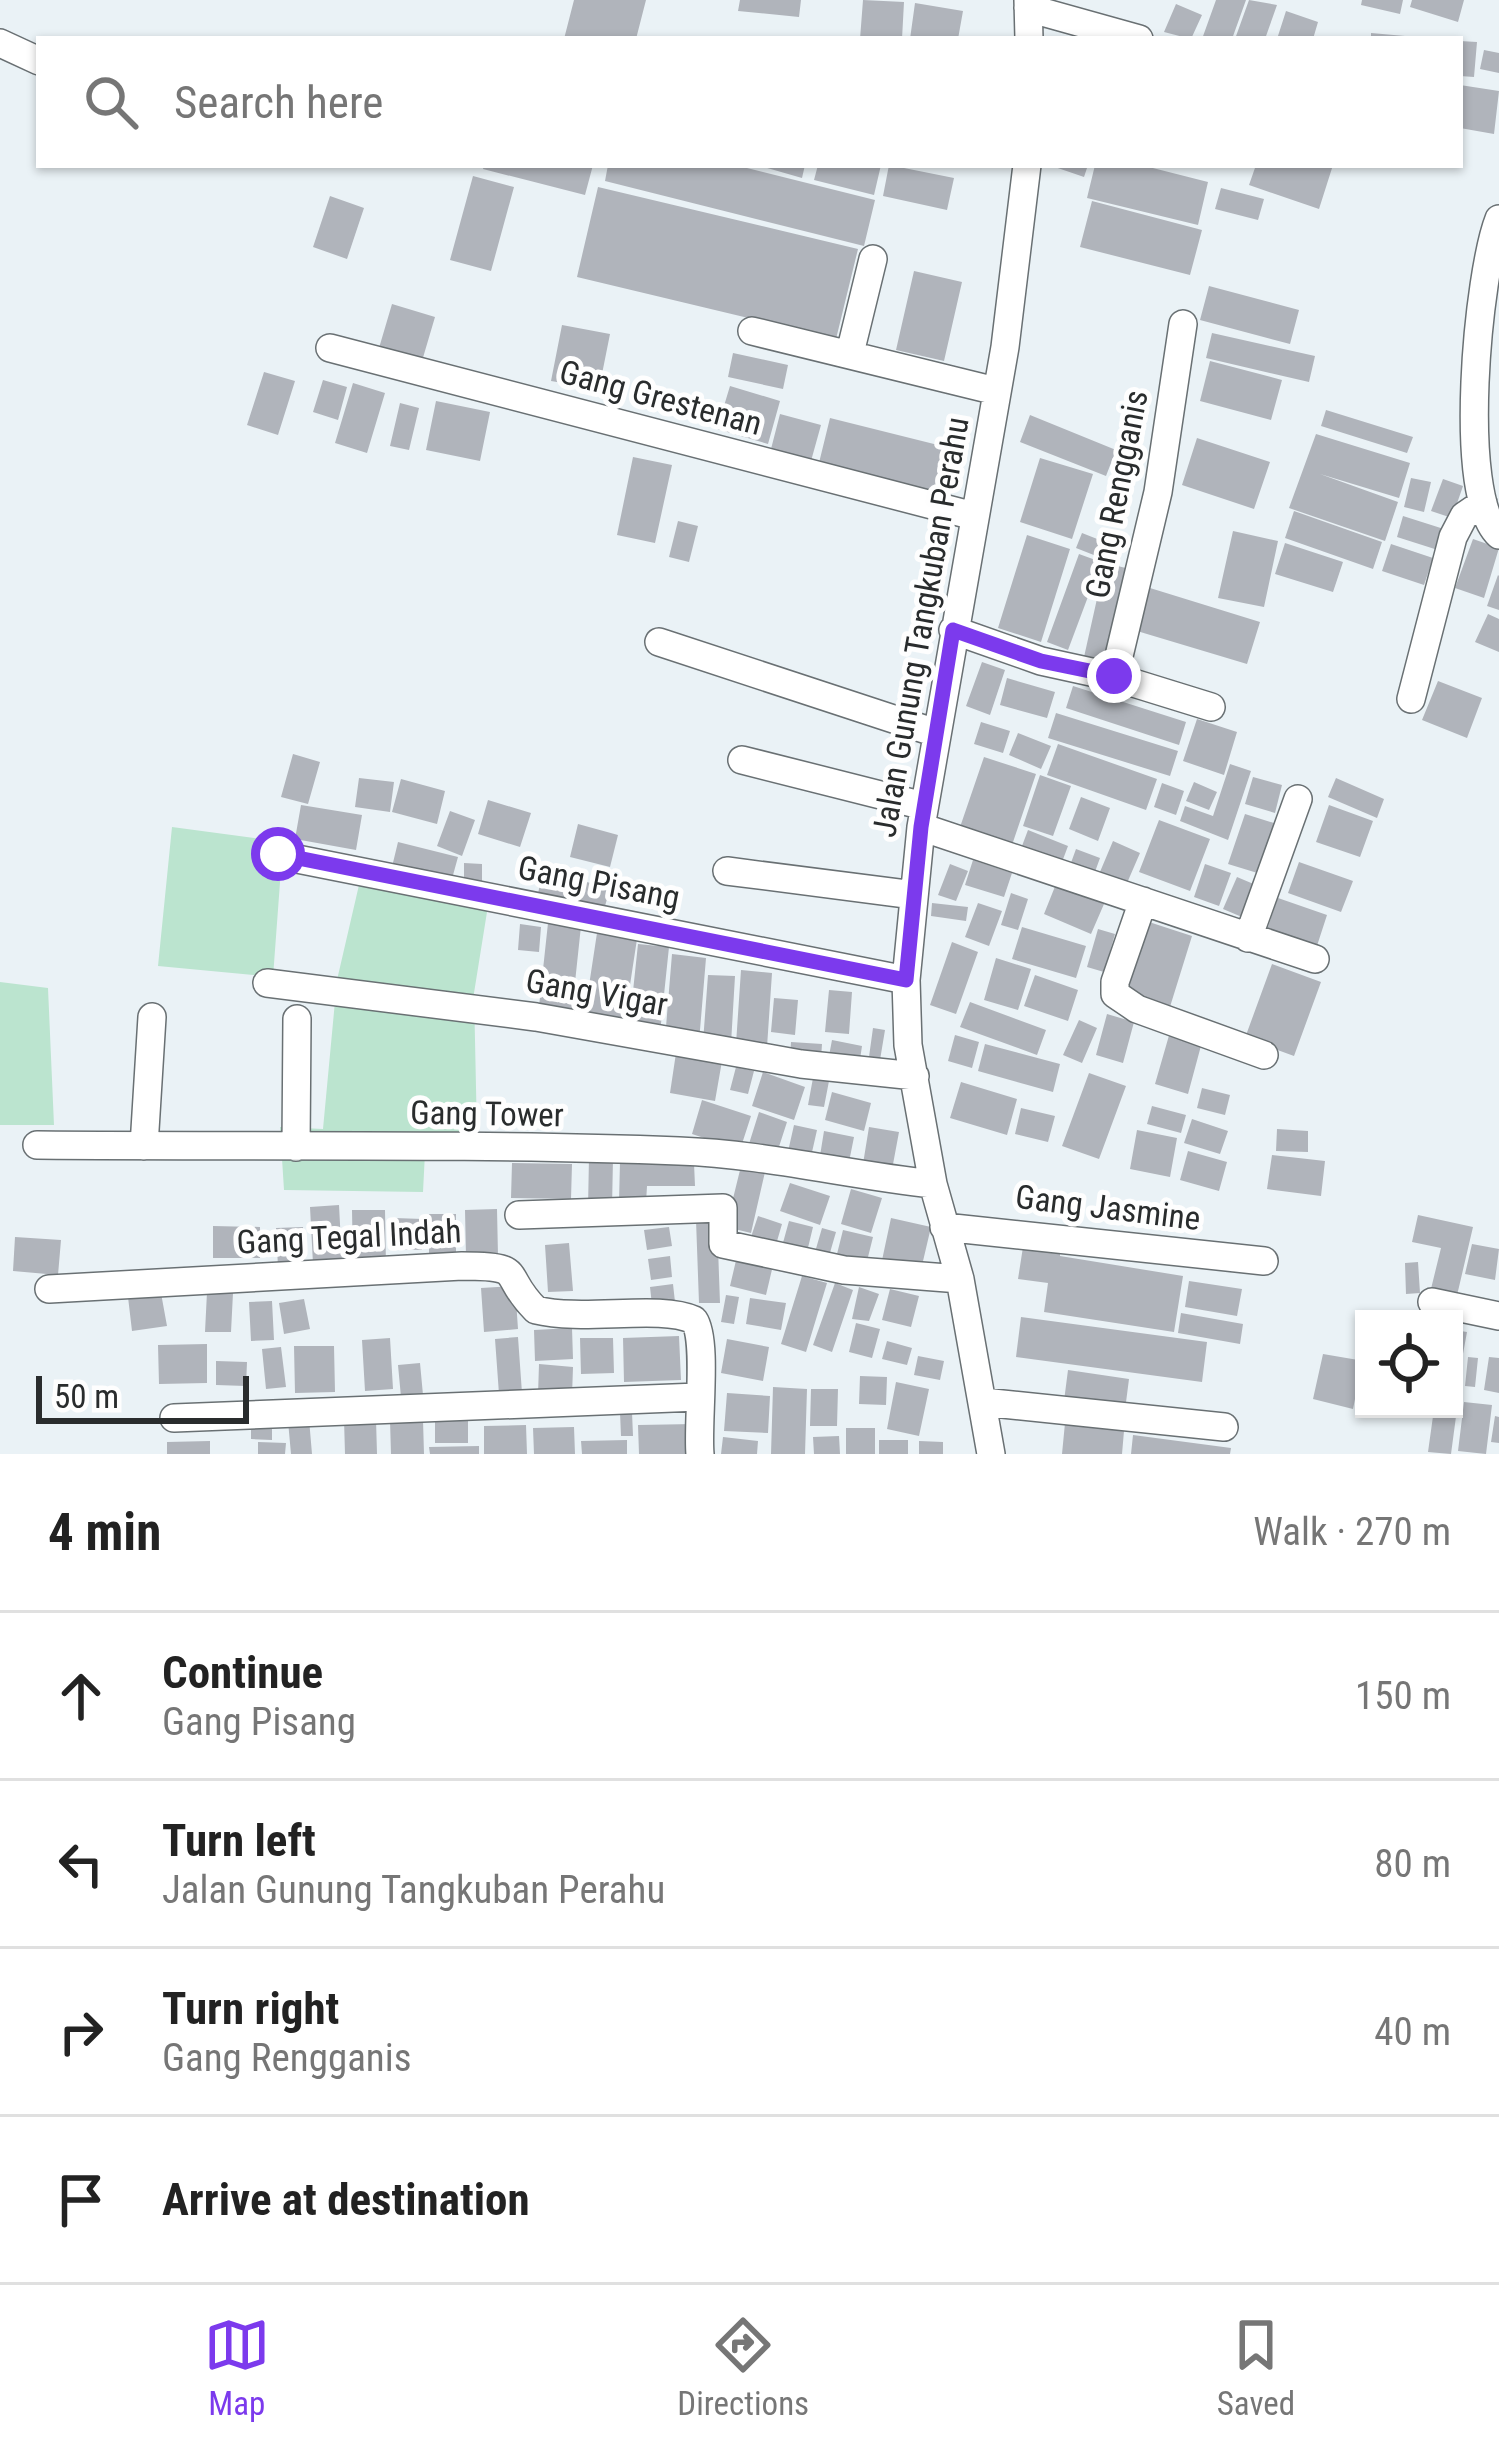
<!DOCTYPE html>
<meta charset="utf-8">
<style>
:root{--surface:#fff;--page:#f2f2f2;--text:#222;--muted:#767676;--line:#e0e0e0;--accent:#7c3aed}
body{margin:0;font-family:"Roboto Condensed",sans-serif;background:var(--page);color:var(--text)}
.controls{position:absolute;right:36px;bottom:36px;display:grid;overflow:hidden;border-radius:0px;box-shadow:0 3px 9px #0004}
.controls button{width:108px;height:108px;display:grid;place-items:center;padding:0;border:0;border-bottom:3px solid var(--line);background:var(--surface);color:var(--text);font:60px sans-serif}
.scale{position:absolute;left:36px;bottom:30px;width:213px;box-sizing:border-box;padding-left:12px;border:6px solid #292c2d;border-top:0;font-size:33px;line-height:42px;white-space:nowrap;color:#292c2d;-webkit-text-stroke:9px #fefefe;paint-order:stroke}
.stop{position:absolute;width:36px;height:36px;margin:-27px;border:9px solid #7c3aed;border-radius:50%;background:#fff}
.stop.end{background:#7c3aed;border-color:#fff;box-shadow:0 3px 12px #0008}
.list{margin:0;padding:0;list-style:none}
h2{display:flex;justify-content:space-between;align-items:center;height:156px;margin:0;padding:0 48px;font-size:51px}
h2 small{font-size:39px;font-weight:400;color:var(--muted)}
.list li{display:grid;grid-template-columns:78px 1fr auto;gap:36px;align-items:center;box-sizing:border-box;height:168px;padding:0 48px;border-top:3px solid var(--line)}
.list b{display:block;font-size:45px;white-space:nowrap}
.list p{margin:0;font-size:39px;white-space:nowrap;color:var(--muted)}
.list em{font-size:39px;font-style:normal;color:var(--muted)}
.icon{flex:none;width:66px;height:66px;fill:none;stroke:currentColor;stroke-width:2;stroke-linecap:round;stroke-linejoin:round}
.map{position:relative;flex:none;width:1499px;height:1454px;overflow:hidden}
.search{position:absolute;background:var(--surface);box-shadow:0 3px 9px #0004;left:36px;right:36px;top:36px;height:132px;display:flex;align-items:center;gap:30px;box-sizing:border-box;padding:0 42px;border-radius:0px;color:var(--muted);font-size:45px}
.sheet{height:828px;background:var(--surface)}
nav{display:flex;justify-content:space-around;align-items:center;box-sizing:border-box;height:168px;border-top:3px solid var(--line);background:var(--surface);font-size:33px;color:var(--muted)}
nav a{display:grid;justify-items:center;gap:6px}
nav .on{color:var(--accent)}
.map>svg:first-child{display:block}
.green{fill:#bbe4cf}
.building{fill:#b0b4bb}
.lines{fill:none;stroke-linecap:round;stroke-linejoin:round}
.minor-casing{stroke:#697073;stroke-width:30}
.minor{stroke:#fff;stroke-width:27}
.route{stroke:#7c3aed;stroke-width:15}
.labels{text-anchor:middle;stroke-width:10;stroke-linejoin:round;paint-order:stroke}
.street-label{font-size:33px;fill:#292c2d;stroke:#fefefe}
</style>
<div class="map">
<svg width="1499" height="1454" viewBox="0 0 1499 1454">
<rect width="100%" height="100%" fill="#eaf2f6"/>
<path class="green" d="M172 827 283 842 273 977 158 966Z
M365 859 491 887 474 993 477 1134 426 1133 423 1192 284 1190 280 1127 323 1129 337 980Z
M0 982 48 988 54 1125H0Z"/>
<path class="building" d="M574 0H646L636 39H564Z
M740 0H801L799 17 738 11Z
M863 0 904 2 902 39H860Z
M1216 0H1246L1232 39H1202Z
M1249 0 1277 5 1265 39H1235Z
M1362 0H1403L1400 14 1361 5Z
M1412 0H1464L1458 22 1410 7Z
M915 3 963 11 958 39H910Z
M1176 4 1202 15 1191 39 1164 32Z
M1286 11 1318 22 1313 39H1277Z
M1371 33 1405 36V39H1371Z
M1460 41 1477 42 1474 77 1460 76Z
M1484 50 1499 53V73L1480 69Z
M1460 85 1499 91 1494 134 1460 128Z
M484 165H593L585 195 483 169Z
M608 165H735L875 200 864 246 605 181Z
M757 165H805L802 178Z
M818 165H881L874 195 814 180Z
M889 165 954 178 947 210 883 196Z
M1049 165H1088L1084 177Z
M1095 165H1141L1208 182 1198 225 1087 198Z
M1256 165H1333L1319 209 1249 185Z
M473 176 514 187 491 271 450 260Z
M598 187 858 249 836 339 577 277Z
M1221 188 1264 199 1258 220 1215 209Z
M330 196 364 208 347 259 313 247Z
M1092 201 1202 230 1190 275 1080 247Z
M914 271 962 282 944 361 896 350Z
M1209 286 1299 310 1290 344 1200 320Z
M392 304 435 317 422 361 379 348Z
M562 325 610 334 599 389 551 381Z
M1212 333 1315 356 1309 382 1206 358Z
M733 353 788 365 783 389 728 377Z
M1210 361 1282 380 1271 420 1200 401Z
M264 372 295 381 278 435 247 425Z
M323 380 347 387 338 420 313 412Z
M353 383 385 393 367 453 335 443Z
M730 386 780 401 768 444 717 429Z
M436 401 490 412 480 461 426 450Z
M400 403 419 408 409 450 390 446Z
M1326 410 1413 437 1407 453 1321 426Z
M780 414 821 425 811 461 771 449Z
M1030 415 1116 450 1106 476 1020 442Z
M830 418 958 450 946 499 818 467Z
M1316 434 1410 463 1399 498 1320 474 1398 502 1385 541 1289 508Z
M1197 438 1270 462 1254 509 1182 485Z
M633 457 672 465 655 543 617 535Z
M1040 458 1093 474 1072 539 1020 522Z
M1411 478 1431 482 1424 512 1404 507Z
M1443 479 1463 486 1452 518 1431 511Z
M1294 511 1382 542 1373 569 1285 538Z
M1403 516 1447 530 1441 551 1397 537Z
M678 521 698 526 689 562 669 557Z
M1233 531 1278 541 1264 607 1218 598Z
M1082 533 1115 546 1109 561 1076 548Z
M1027 535 1070 549 1041 642 998 628Z
M1473 539 1499 548 1484 598 1455 588Z
M1285 543 1343 562 1333 592 1275 574Z
M1391 544 1433 558 1424 585 1382 571Z
M1079 554 1101 562 1068 650 1047 642Z
M1105 563 1130 569 1109 663 1084 657Z
M1498 575 1499 576V610L1487 606Z
M1150 588 1260 622 1247 664 1137 631Z
M1488 614 1499 619V652L1475 642Z
M982 662 1005 670 990 715 966 706Z
M1007 678 1055 692 1047 718 1000 705Z
M1438 681 1482 698 1467 738 1422 720Z
M1073 686 1186 722 1179 745 1066 708Z
M1056 713 1178 751 1170 776 1048 738Z
M1197 719 1237 732 1224 775 1183 761Z
M981 722 1010 731 1003 753 974 744Z
M1018 733 1051 746 1041 769 1009 755Z
M1058 744 1157 779 1146 810 1047 775Z
M293 754 320 762 308 804 281 797Z
M984 757 1036 774 1010 851 958 833Z
M1230 764 1251 771 1228 840 1180 821 1185 806 1213 816Z
M1040 775 1071 786 1053 836 1023 826Z
M1253 777 1282 785 1275 813 1245 804Z
M359 778 394 782 390 812 355 807Z
M1336 778 1384 799 1377 818 1328 797Z
M401 779 445 791 437 824 392 812Z
M1194 782 1217 792 1209 810 1186 801Z
M1162 783 1184 791 1176 815 1154 807Z
M1081 797 1110 808 1098 841 1069 829Z
M488 800 531 813 520 847 478 834Z
M301 805 362 815 356 850 295 839Z
M1329 805 1373 821 1360 857 1316 842Z
M450 811 475 820 462 856 437 846Z
M1245 814 1280 825 1264 875 1228 864Z
M1159 820 1210 839 1190 891 1139 872Z
M578 824 618 835 610 867 570 857Z
M1028 830 1068 846 1059 870 1019 854Z
M1113 841 1140 853 1124 890 1097 879Z
M398 842 458 857 450 886 391 871Z
M1076 849 1100 858 1092 880 1068 871Z
M973 860 1012 873 1004 897 965 885Z
M1299 862 1353 881 1341 912 1288 893Z
M464 863 482 864V881H464Z
M950 864 968 871 956 901 938 895Z
M1205 864 1231 873 1219 906 1194 897Z
M1237 877 1263 888 1249 920 1223 909Z
M575 879 610 888 602 917 567 907Z
M541 880 567 885 562 904 537 898Z
M1056 884 1104 904 1091 934 1044 914Z
M1011 893 1028 899 1018 930 1001 925Z
M1278 898 1327 915 1314 955 1264 938Z
M932 903 968 907 966 921 931 916Z
M978 903 1002 911 989 946 965 937Z
M1149 922 1192 936 1169 1010 1125 996Z
M548 923 581 926 571 1020 538 1016Z
M520 924 541 927 539 952 518 950Z
M1022 927 1086 946 1076 978 1012 959Z
M1098 929 1115 934 1104 972 1087 967Z
M597 933 637 939 623 1031 583 1025Z
M952 942 978 952 956 1014 930 1005Z
M638 944 669 947 660 1033 629 1029Z
M672 954 706 958 699 1042 665 1039Z
M996 958 1031 969 1018 1010 984 1000Z
M1272 964 1321 982 1294 1056 1245 1038Z
M741 970 772 973 767 1047 736 1044Z
M708 975 735 976 731 1044 703 1042Z
M1035 975 1078 990 1068 1021 1024 1006Z
M829 990 852 992 849 1034 825 1032Z
M774 998 798 1000 795 1035 771 1032Z
M970 1002 1046 1030 1037 1055 960 1027Z
M1107 1014 1134 1022 1123 1063 1096 1055Z
M1079 1020 1097 1028 1082 1063 1063 1055Z
M873 1028 885 1030 879 1066 868 1064Z
M1170 1032 1202 1042 1188 1094 1155 1084Z
M955 1035 979 1042 972 1068 948 1061Z
M832 1040 862 1046 859 1066 828 1061Z
M791 1042 822 1044 821 1059 790 1057Z
M985 1044 1060 1064 1053 1092 978 1071Z
M676 1053 722 1061 715 1101 670 1093Z
M736 1067 754 1071 748 1094 730 1090Z
M763 1072 805 1087 794 1120 752 1106Z
M1089 1073 1126 1086 1099 1159 1062 1146Z
M813 1078 829 1081 824 1107 808 1105Z
M961 1082 1017 1099 1007 1135 950 1118Z
M1202 1088 1230 1095 1225 1115 1197 1108Z
M832 1092 871 1103 864 1131 825 1120Z
M702 1100 751 1116 740 1150 692 1134Z
M1152 1106 1186 1115 1181 1133 1147 1124Z
M1021 1108 1055 1116 1048 1142 1015 1134Z
M759 1112 787 1122 776 1156 748 1147Z
M1192 1119 1228 1131 1220 1154 1184 1143Z
M794 1125 817 1130 810 1161 787 1156Z
M869 1127 899 1132 891 1175 862 1170Z
M1277 1129 1308 1131V1152L1276 1151Z
M1137 1130 1177 1138 1170 1177 1130 1169Z
M824 1131 854 1137 848 1167 819 1162Z
M1188 1151 1227 1162 1219 1191 1180 1180Z
M1272 1155 1325 1161 1321 1196 1267 1189Z
M589 1157 613 1158 612 1208H588Z
M620 1162 694 1163 695 1186H647L646 1203 619 1202Z
M512 1163 572 1164 571 1199 511 1198Z
M741 1166 765 1172 751 1233 726 1227Z
M790 1183 830 1196 820 1225 780 1211Z
M851 1189 882 1198 871 1233 841 1224Z
M339 1205 342 1262 313 1264 310 1207Z
M497 1209 498 1256 466 1257 465 1210Z
M352 1210H385L386 1266H353Z
M429 1214H456V1257H429Z
M1418 1215 1473 1227 1455 1304 1429 1297 1441 1248 1412 1242Z
M758 1216 782 1224 775 1248 750 1240Z
M394 1218 423 1219 422 1250 393 1249Z
M891 1218 931 1227 920 1274 881 1265Z
M696 1220H717L720 1303H699Z
M789 1221 813 1227 806 1256 781 1250Z
M213 1226 260 1227V1258H213Z
M303 1227 305 1266 278 1267 276 1228Z
M669 1227 672 1246 647 1250 644 1230Z
M822 1228 836 1232 827 1263 813 1259Z
M843 1230 873 1237 865 1269 835 1262Z
M15 1237 61 1240 58 1275 13 1271Z
M569 1243 573 1291 548 1292 545 1245Z
M1472 1244 1499 1249 1495 1280 1465 1274Z
M1023 1247 1060 1252V1256L1183 1276 1174 1332 1044 1312 1048 1283 1018 1279Z
M738 1252 774 1261 766 1295 730 1286Z
M670 1256 672 1277 651 1280 648 1259Z
M1418 1262 1420 1293 1406 1294 1405 1263Z
M802 1276 827 1283 806 1352 781 1344Z
M1189 1281 1242 1289 1237 1316 1185 1307Z
M835 1283 853 1290 832 1352 813 1345Z
M673 1284 675 1302 652 1305 650 1287Z
M515 1286 518 1329 484 1332 481 1288Z
M859 1287 879 1294 869 1321 852 1319Z
M890 1289 919 1296 911 1327 882 1320Z
M207 1292 233 1293 231 1332H205Z
M161 1293 167 1326 132 1331 128 1297Z
M726 1295 739 1297 734 1324 721 1322Z
M750 1298 786 1303 781 1330 746 1324Z
M304 1299 310 1329 284 1334 279 1303Z
M272 1301 274 1340 251 1341 249 1302Z
M1181 1313 1243 1324 1240 1344 1178 1333Z
M1021 1317 1207 1342 1202 1382 1016 1357Z
M856 1323 880 1329 872 1358 849 1352Z
M572 1328 573 1359 535 1361 534 1330Z
M1454 1330 1467 1332 1456 1392 1454 1391Z
M679 1336 681 1380 624 1382 623 1338Z
M518 1337 522 1393 499 1394 495 1339Z
M390 1338 393 1389 365 1391 362 1340Z
M580 1338H613L614 1373 581 1374Z
M727 1339 769 1347 763 1381 721 1373Z
M887 1341 912 1348 907 1365 882 1359Z
M207 1344V1383L159 1384 158 1345Z
M294 1346H334L335 1392 295 1393Z
M281 1347 286 1387 266 1389 262 1349Z
M1323 1354 1364 1361V1390L1357 1389 1353 1409 1313 1399Z
M918 1356 944 1361 940 1380 914 1375Z
M1468 1357 1478 1358 1475 1387 1465 1386Z
M1489 1357 1499 1358V1393L1484 1390Z
M216 1361 247 1362 246 1386 216 1385Z
M420 1363 423 1395 401 1397 398 1365Z
M539 1364 573 1367 572 1396 538 1395Z
M1068 1370 1129 1379 1125 1410 1064 1401Z
M860 1376 887 1377 886 1405 859 1404Z
M896 1382 929 1389 919 1436 887 1429Z
M773 1387 807 1389 805 1454H771Z
M811 1389H838L837 1426H810Z
M727 1393 770 1396 768 1433 724 1431Z
M1464 1402 1492 1405 1486 1454 1458 1451Z
M1434 1409H1457L1451 1454 1428 1452Z
M620 1412H632L633 1436H621Z
M435 1414H468V1443H435Z
M1495 1416 1499 1417V1443L1491 1442Z
M251 1418H272V1440L251 1439Z
M309 1419 312 1454H291L288 1421Z
M344 1419H376L377 1454H345Z
M390 1420H423L424 1454H391Z
M1065 1423 1124 1431 1122 1454H1062Z
M694 1424 695 1454H639L638 1425Z
M526 1425 527 1454H484V1426Z
M574 1427 575 1454H534L533 1428Z
M846 1428H875V1454H846Z
M1133 1435 1231 1448 1230 1454H1131Z
M839 1436 840 1454H814L813 1437Z
M723 1437 758 1441 757 1454H721Z
M627 1440V1454H582L581 1441Z
M879 1440H908V1454H879Z
M210 1441V1454H167V1442Z
M919 1441 943 1442V1454H919Z
M258 1442 286 1443 285 1454H258Z
M479 1446V1454H430L429 1447Z"/>
<g class="lines">
<g class="minor-casing">
<path id="minor" d="M1028 0 1029 39
M1028 8 1139 39
M0 43 39 61
M1499 219C1478 272 1456 496 1499 535
M752 331 996 391
M330 348 974 516
M850 353 873 259
M953 630 1041 661 1114 677 1158 492 1183 324
M659 642 936 733
M1114 677 1211 707
M1411 699 1453 537 1464 516 1483 503
M742 760 924 806
M921 827 1315 959
M277 855 906 980
M727 871 914 895
M1143 901 1115 982V994L1137 1009 1264 1055
M1248 938 1298 799
M267 983 536 1017 801 1064 915 1076
M37 1145C250 1147 465 1143 679 1151 765 1154 848 1175 933 1184
M144 1146 152 1017
M296 1147 297 1019
M519 1215 723 1208V1244L844 1270 960 1279
M944 1227 1264 1261
M49 1289 462 1266C529 1266 499 1274 536 1310 584 1322 659 1304 694 1320 708 1340 697 1423 700 1454
M1432 1302 1499 1316
M983 1402 1224 1427
M174 1418 698 1397
M991 1454 960 1279 933 1184 908 1045 906 980 921 827 1005 347 1027 165"/>
</g>
<use href="#minor" class="minor"/>
</g>
<g class="lines">
<path class="route" d="M278 854 906 980 921 827 953 630 1041 661 1114 676"/>
</g>
<g class="labels">
<g class="street-label">
<text transform="translate(661 397) rotate(15)" y="12">Gang Grestenan</text>
<text transform="translate(1116 494) rotate(-79)" y="12">Gang Rengganis</text>
<text transform="translate(920 627) rotate(-80)" y="12">Jalan Gunung Tangkuban Perahu</text>
<text transform="translate(599 882) rotate(11)" y="12">Gang Pisang</text>
<text transform="translate(597 992) rotate(10)" y="12">Gang Vigar</text>
<text transform="translate(487 1113) rotate(1)" y="12">Gang Tower</text>
<text transform="translate(1108 1207) rotate(7)" y="12">Gang Jasmine</text>
<text transform="translate(349 1236) rotate(-3)" y="12">Gang Tegal Indah</text>
</g>
</g>
</svg>
<div class="controls">
<button><svg class="icon" aria-label="locate" viewBox="0 0 24 24"><circle cx="12" cy="12" r="6"/><path d="M12 2v4M12 18v4M2 12h4M18 12h4"/></svg></button>
</div>
<div class="scale">50 m</div>
<div class="stop" style="left:278px;top:854px"></div>
<div class="stop end" style="left:1114px;top:676px"></div>
<div class="search"><svg class="icon" aria-label="search" viewBox="0 0 24 24"><circle cx="10" cy="10" r="6"/><path d="M15 15l6 6"/></svg>Search here</div>
</div>
<section class="sheet">
<h2>4 min<small>Walk · 270 m</small></h2>
<ul class="list">
<li><svg class="icon" aria-label="ahead" viewBox="0 0 24 24"><path d="M12 20V5M6 11l6-6 6 6"/></svg><div><b>Continue</b><p>Gang Pisang</p></div><em>150 m</em></li>
<li><svg class="icon" aria-label="left" viewBox="0 0 24 24"><path d="M17 20v-9H6M10 6l-5 5 5 5"/></svg><div><b>Turn left</b><p>Jalan Gunung Tangkuban Perahu</p></div><em>80 m</em></li>
<li><svg class="icon" aria-label="right" viewBox="0 0 24 24"><path d="M7 20v-9h11M14 6l5 5-5 5"/></svg><div><b>Turn right</b><p>Gang Rengganis</p></div><em>40 m</em></li>
<li><svg class="icon" aria-label="arrive" viewBox="0 0 24 24"><path d="M6 21V4h12l-3 4 3 4H6"/></svg><div><b>Arrive at destination</b></div></li>
</ul>
</section>
<nav>
<a class="on"><svg class="icon" aria-label="map" viewBox="0 0 24 24"><path d="M3 6l6-2 6 2 6-2v14l-6 2-6-2-6 2zM9 4v14M15 6v14"/></svg>Map</a>
<a><svg class="icon" aria-label="directions" viewBox="0 0 24 24"><path d="M12 3l9 9-9 9-9-9zM9 14v-3h6M13 9l2 2-2 2"/></svg>Directions</a>
<a><svg class="icon" aria-label="saved" viewBox="0 0 24 24"><path d="M7 4h10v16l-5-4-5 4z"/></svg>Saved</a>
</nav>
